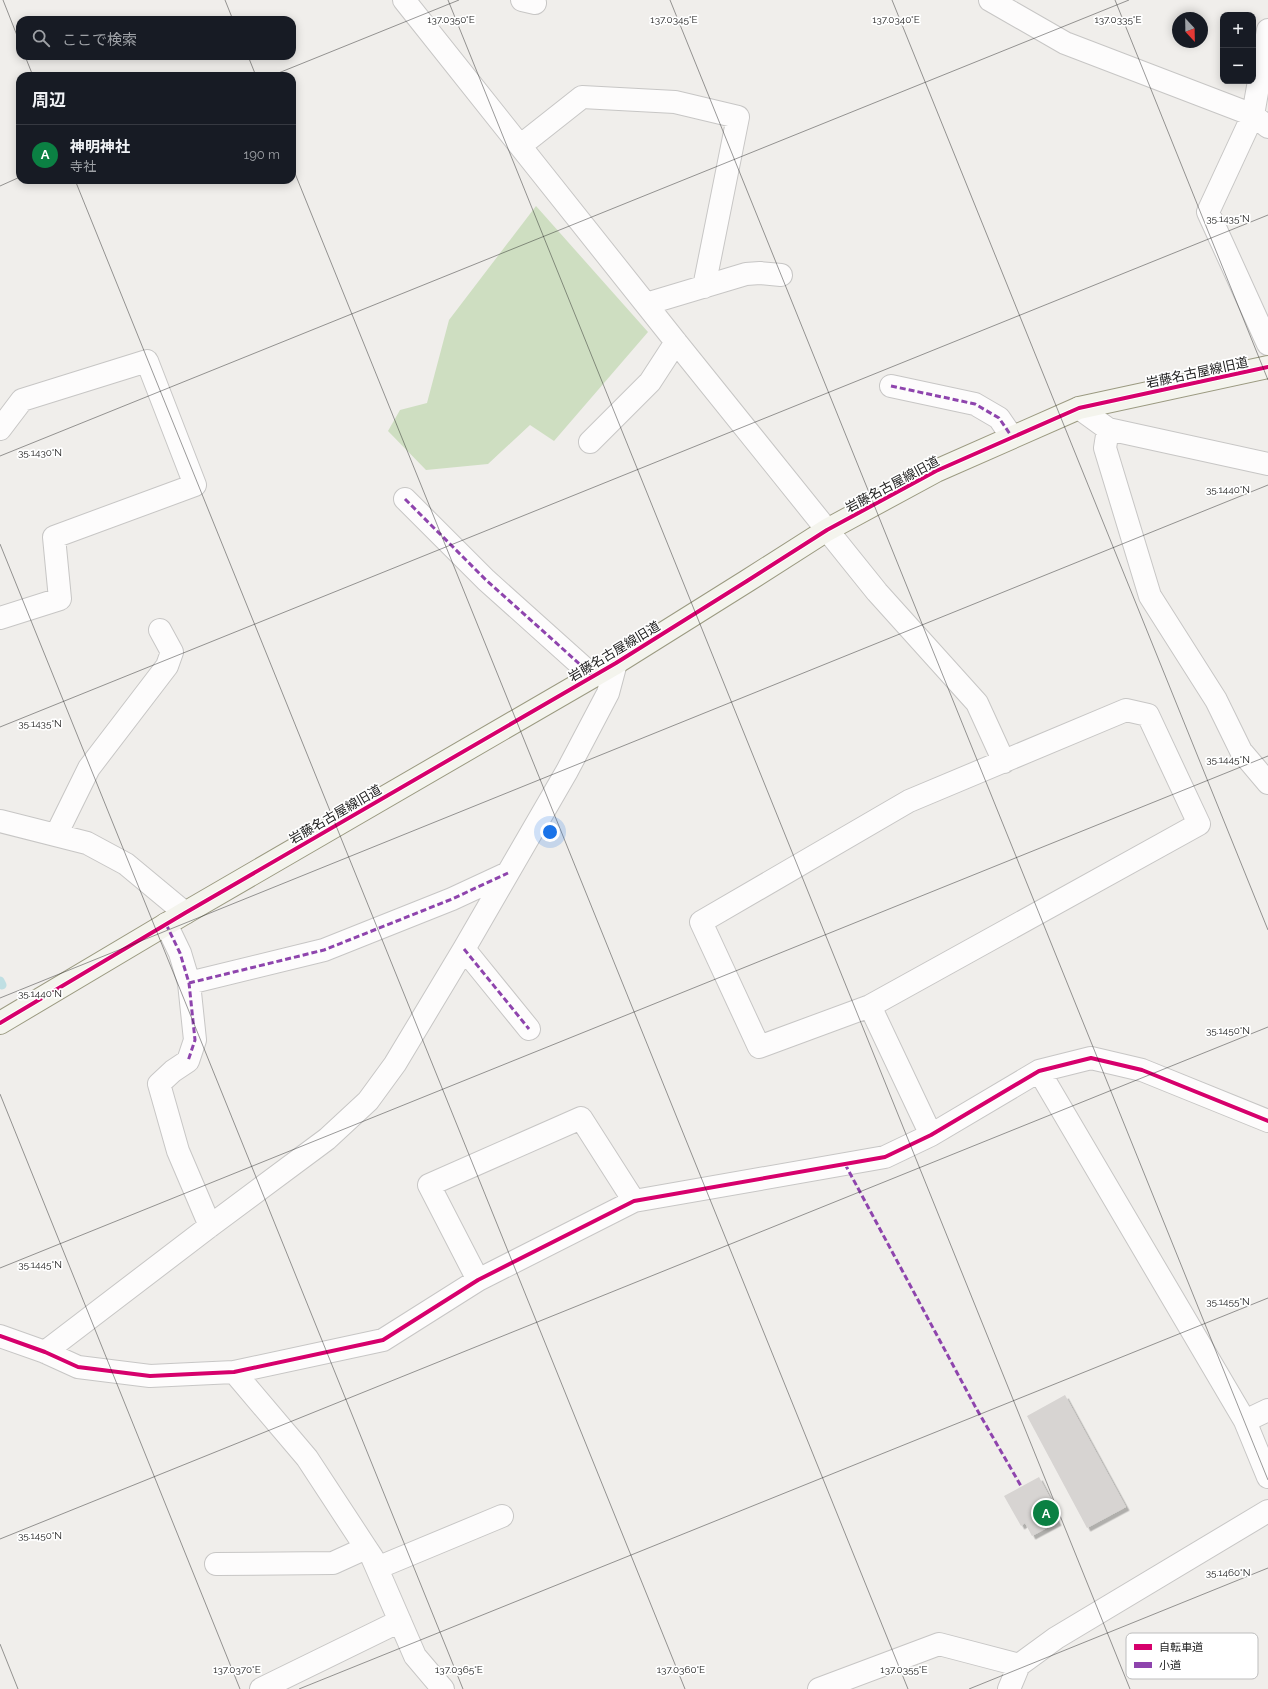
<!DOCTYPE html>
<html lang="ja">
<meta charset="utf-8">
<style>
:root{--surface:#171b24;--page:#242831;--text:#f1f3f6;--muted:#9ea1a6;--line:#363941;--accent:#0b8043}
body{margin:0;font-family:Raleway,"Noto Sans JP",sans-serif;background:var(--page);color:var(--text)}
.controls{position:absolute;right:12px;top:12px;display:grid;overflow:hidden;border-radius:8px;box-shadow:0 2px 10px #0003}
.controls button{width:36px;height:36px;display:grid;place-items:center;padding:0;border:0;border-bottom:1px solid var(--line);background:var(--surface);color:var(--text);font:20px sans-serif}
.compass{position:absolute;left:1172px;top:12px;width:36px;height:36px;border-radius:50%;background:var(--surface);box-shadow:0 2px 10px #0003;rotate:158deg}
.you{position:absolute;left:550px;top:832px;width:14px;height:14px;margin:-10px;border:3px solid #fff;border-radius:50%;background:#1a73e8;box-shadow:0 0 0 6px #1a73e833}
.badge{display:grid;place-items:center;width:26px;height:26px;border-radius:50%;background:var(--accent);color:#fff;font-size:13px;font-weight:700}
.pin{position:absolute;translate:-50% -50%;border:2px solid #fff;box-shadow:0 1px 4px #0006}
.list{margin:0;padding:0;list-style:none}
h2{display:flex;justify-content:space-between;align-items:center;height:52px;margin:0;padding:0 16px;font-size:17px}
h2 small{font-size:13px;font-weight:400;color:var(--muted)}
.list li{display:grid;grid-template-columns:26px 1fr auto;gap:12px;align-items:center;box-sizing:border-box;height:60px;padding:0 16px;border-top:1px solid var(--line)}
.list b{display:block;font-size:15px;white-space:nowrap}
.list p{margin:0;font-size:13px;white-space:nowrap;color:var(--muted)}
.list em{font-size:13px;font-style:normal;color:var(--muted)}
.icon{flex:none;width:22px;height:22px;fill:none;stroke:currentColor;stroke-width:2;stroke-linecap:round;stroke-linejoin:round}
.map{position:relative;flex:none;width:1268px;height:1689px;overflow:hidden}
.search{position:absolute;background:var(--surface);box-shadow:0 2px 10px #0003;left:16px;top:16px;width:280px;height:44px;display:flex;align-items:center;gap:10px;box-sizing:border-box;padding:0 14px;border-radius:12px;color:var(--muted);font-size:15px}
.panel{position:absolute;background:var(--surface);box-shadow:0 2px 10px #0003;left:16px;top:72px;width:280px;height:112px;border-radius:12px}
.map>svg:first-child{display:block}
.forest{fill:#cedec1}
.lines{fill:none;stroke-linecap:round;stroke-linejoin:round}
.stream{stroke:#bfdfe3;stroke-width:9}
.building{fill:#d7d4d2;filter:url(#shadow)}
.street-casing{stroke:#c7c6c5;stroke-width:24}
.secondary-casing{stroke:#9b9a81;stroke-width:24}
.street{stroke:#fdfcfc;stroke-width:22}
.secondary{stroke:#f4f4ed;stroke-width:22}
.quiet{stroke:#8e44ad;stroke-width:3;stroke-dasharray:6 3;stroke-linecap:butt}
.cycleway-casing{stroke:#fff;stroke-width:6}
.cycleway{stroke:#d6006c;stroke-width:4}
.ticks{fill:none;stroke:#222;stroke-width:1;stroke-opacity:0.45}
.labels{text-anchor:middle;stroke-width:3.5;stroke-linejoin:round;paint-order:stroke}
.street-label{font-size:13px;fill:#222;stroke:#fff}
.key{fill:#fff;stroke:#bdbdbd;stroke-width:1}
.key-label{font-size:11px;fill:#222}
.ticks-label{font-size:10px;text-anchor:middle;fill:#222;stroke:#fff;stroke-width:3.5;stroke-linejoin:round;paint-order:stroke}
</style>
<div class="map">
<svg width="1268" height="1689" viewBox="0 0 1268 1689">
<defs>
<filter id="shadow"><feDropShadow dx="3.5" dy="3.5" stdDeviation="0" flood-color="#0004"/></filter>
</defs>
<rect width="100%" height="100%" fill="#f0eeeb"/>
<path class="forest" d="M536 206 648 332 554 441 530 425 488 464 426 470 388 431 400 410 427 403 449 320Z"/>
<g class="lines">
<path class="stream" d="M0 981 2 985"/>
</g>
<path class="building" d="M1065 1395 1126 1507 1087 1528 1027 1416Z
M1039 1477 1055 1507 1051 1509 1058 1522 1032 1536 1025 1523 1021 1526 1004 1496Z"/>
<g class="lines">
<g class="street-casing">
<path id="street" d="M404 0 676 342 877 592 977 703 1004 762
M522 0 535 3
M990 0 1065 43 1253 115 1268 127
M1268 30 1253 115 1208 212 1268 344
M520 146 582 97 675 102 738 117 704 287
M646 304 746 274 760 273 781 275
M891 386 975 404 999 418 1012 437
M1079 408 1108 429 1268 464
M0 429 22 400 147 361 195 485 54 537 60 599 0 618
M1108 429 1105 448 1150 596 1216 700 1241 751 1268 783
M590 442 650 382 676 342
M405 499 486 580 593 676
M1126 710 1148 715 1199 824 870 1006 759 1047 701 922 909 801Z
M0 821 87 843 126 864 185 913
M56 835 89 768 167 666 172 652 160 630
M166 924 180 953 189 983 195 1040 188 1061 173 1071 159 1084 178 1151 210 1226
M464 949 529 1029
M189 983 324 950 452 899 508 873
M870 1006 931 1135
M1039 1071 1245 1421 1268 1477
M478 1280 429 1185 581 1118 634 1201
M0 1336 45 1352 78 1367 150 1376 234 1372 383 1340 478 1280 634 1201 885 1157 931 1135 1039 1071 1091 1058 1142 1070 1268 1121
M45 1352 210 1226 327 1139 368 1101 395 1064 464 949 567 771 608 693 616 663
M234 1372 307 1458 366 1548 372 1557 415 1656 443 1689
M1245 1421 1268 1410
M216 1564 333 1563 366 1548
M377 1568 502 1516
M261 1689 400 1621
M819 1689 939 1644 1019 1665
M1009 1689 1019 1665 1056 1638 1268 1511"/>
</g>
<g class="secondary-casing">
<path id="secondary" d="M0 1023 185 913 616 663 747 581 827 530 936 471 1079 408 1268 367"/>
</g>
<use href="#street" class="street"/>
<use href="#secondary" class="secondary"/>
<path class="quiet" d="M891 386 975 404 999 418 1012 437
M405 499 486 580 593 676
M166 924 180 953 189 983 195 1040 188 1061
M464 949 529 1029
M189 983 324 950 452 899 508 873
M845 1164 976 1408 1021 1486"/>
<g class="cycleway-casing">
<path id="cycleway" d="M0 1023 185 913 616 663 747 581 827 530 936 471 1079 408 1268 367
M0 1336 45 1352 78 1367 150 1376 234 1372 383 1340 478 1280 634 1201 885 1157 931 1135 1039 1071 1091 1058 1142 1070 1268 1121"/>
</g>
<use href="#cycleway" class="cycleway"/>
</g>
<path class="ticks" d="M3 0 20 43M225 0 233 20M448 0 1130 1689M670 0 1268 1480M892 0 1268 930M1115 0 1268 380M25 56 33 76M248 56 256 76M271 76 459 0M292 166 908 1689M75 180 685 1689M0 186 20 177M0 456 1129 0M0 544 463 1689M0 727 1268 215M0 998 1268 485M0 1094 240 1689M0 1268 1268 756M0 1539 1268 1027M0 1644 18 1689M299 1689 1268 1298M969 1689 1268 1568"/>
<g class="labels">
<g class="street-label">
<text transform="translate(1197 372) rotate(-12)" y="5">岩藤名古屋線旧道</text>
<text transform="translate(892 484) rotate(-28)" y="5">岩藤名古屋線旧道</text>
<text transform="translate(614 651) rotate(-31)" y="5">岩藤名古屋線旧道</text>
<text transform="translate(335 814) rotate(-30)" y="5">岩藤名古屋線旧道</text>
</g>
</g>
<rect x="1126" y="1633" width="132" height="46" rx="6" class="key"/>
<rect x="1134" y="1644" width="18" height="6" fill="#d6006c"/>
<rect x="1134" y="1662" width="18" height="6" fill="#8e44ad"/>
<g class="key-label">
<text x="1159" y="1651">自転車道</text>
<text x="1159" y="1669">小道</text>
</g>
<g class="ticks-label">
<text x="451" y="23">137.0350°E</text>
<text x="896" y="23">137.0340°E</text>
<text x="674" y="23">137.0345°E</text>
<text x="1118" y="23">137.0335°E</text>
<text x="1228" y="222">35.1435°N</text>
<text x="40" y="456">35.1430°N</text>
<text x="1228" y="493">35.1440°N</text>
<text x="40" y="727">35.1435°N</text>
<text x="1228" y="763">35.1445°N</text>
<text x="40" y="997">35.1440°N</text>
<text x="1228" y="1034">35.1450°N</text>
<text x="40" y="1268">35.1445°N</text>
<text x="1228" y="1305">35.1455°N</text>
<text x="40" y="1539">35.1450°N</text>
<text x="1228" y="1576">35.1460°N</text>
<text x="237" y="1673">137.0370°E</text>
<text x="459" y="1673">137.0365°E</text>
<text x="681" y="1673">137.0360°E</text>
<text x="904" y="1673">137.0355°E</text>
</g>
</svg>
<div class="controls">
<button>+</button>
<button>−</button>
</div>
<svg class="compass" viewBox="-18 -18 36 36"><path d="M0-13l5 13h-10z" fill="#e53935"/><path d="M0 13l5-13h-10z" fill="#9ea1a6"/></svg>
<div class="you"></div>
<div class="pin badge" style="left:1046px;top:1513px">A</div>
<div class="search"><svg class="icon" aria-label="search" viewBox="0 0 24 24"><circle cx="10" cy="10" r="6"/><path d="M15 15l6 6"/></svg>ここで検索</div>
<section class="panel">
<h2>周辺<small></small></h2>
<ul class="list">
<li><span class="badge">A</span><div><b>神明神社</b><p>寺社</p></div><em>190 m</em></li>
</ul>
</section>
</div>
